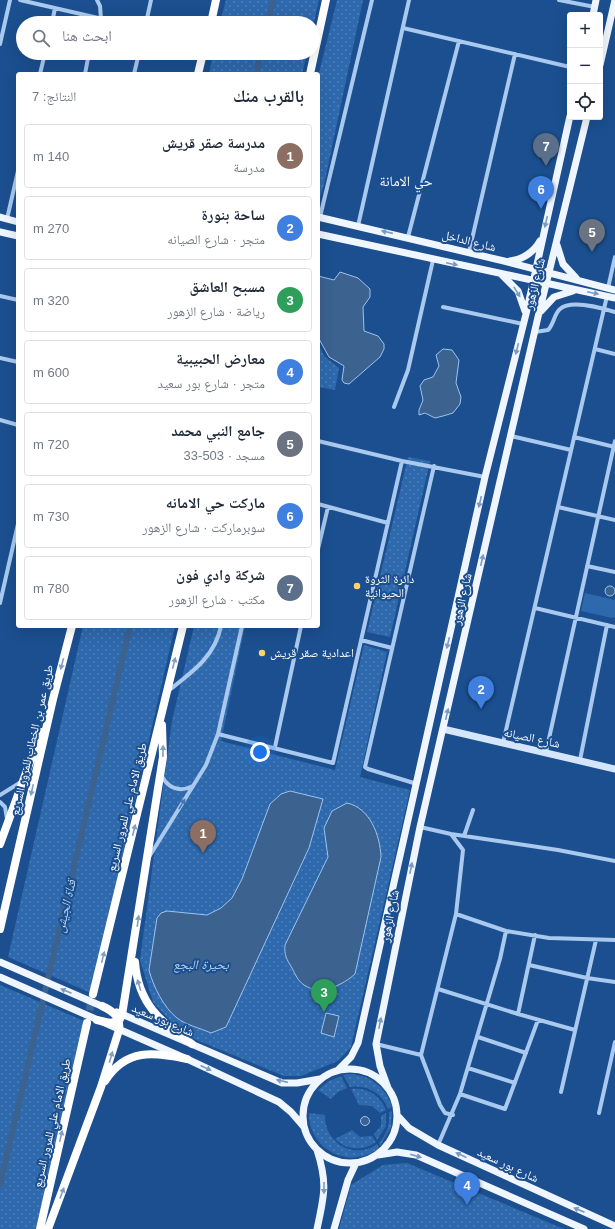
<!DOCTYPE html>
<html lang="ar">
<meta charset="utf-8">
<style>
:root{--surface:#fff;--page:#f2f2f3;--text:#1f2937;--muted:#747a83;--line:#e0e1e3;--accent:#111827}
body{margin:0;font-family:Arial,"Noto Naskh Arabic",sans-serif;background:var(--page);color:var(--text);direction:rtl}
.controls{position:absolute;right:12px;top:12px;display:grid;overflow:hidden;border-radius:4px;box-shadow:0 4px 16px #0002}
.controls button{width:36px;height:36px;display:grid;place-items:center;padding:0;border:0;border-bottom:1px solid var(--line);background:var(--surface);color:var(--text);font:20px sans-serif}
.you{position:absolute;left:260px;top:752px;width:14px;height:14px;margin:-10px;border:3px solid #fff;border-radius:50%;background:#1a73e8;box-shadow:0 0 0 6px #1a73e833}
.badge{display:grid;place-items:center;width:26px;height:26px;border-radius:50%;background:var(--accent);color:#fff;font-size:13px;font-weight:700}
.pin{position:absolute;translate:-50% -33px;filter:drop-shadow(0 1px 2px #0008)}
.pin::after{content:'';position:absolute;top:21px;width:14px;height:12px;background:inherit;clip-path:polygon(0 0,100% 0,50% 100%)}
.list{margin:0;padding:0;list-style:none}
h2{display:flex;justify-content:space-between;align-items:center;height:52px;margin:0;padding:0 16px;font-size:17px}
h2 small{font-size:13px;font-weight:400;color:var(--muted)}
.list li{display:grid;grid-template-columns:26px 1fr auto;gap:12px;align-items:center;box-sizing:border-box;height:64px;margin:0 8px 8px;padding:0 8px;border:1px solid var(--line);border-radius:4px}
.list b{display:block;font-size:15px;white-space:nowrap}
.list p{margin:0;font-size:13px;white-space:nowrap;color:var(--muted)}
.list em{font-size:13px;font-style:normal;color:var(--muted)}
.icon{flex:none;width:22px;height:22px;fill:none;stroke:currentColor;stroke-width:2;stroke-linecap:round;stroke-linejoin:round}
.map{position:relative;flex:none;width:615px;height:1229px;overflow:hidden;direction:ltr}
.search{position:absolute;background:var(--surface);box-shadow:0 4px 16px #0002;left:16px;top:16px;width:304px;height:44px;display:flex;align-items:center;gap:10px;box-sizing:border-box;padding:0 14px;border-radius:22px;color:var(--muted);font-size:15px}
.panel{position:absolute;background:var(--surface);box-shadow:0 4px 16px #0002;left:16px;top:72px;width:304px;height:556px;border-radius:4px;direction:rtl}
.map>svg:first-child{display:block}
.green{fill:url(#green-dots)}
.pitch{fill:#2e69ad}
.water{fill:#3c6290;stroke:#9cc4f0}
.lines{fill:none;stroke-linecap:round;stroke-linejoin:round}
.canal{stroke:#3c6290;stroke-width:6}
.highway-tunnel{stroke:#3d69a0;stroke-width:8;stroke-dasharray:8 4;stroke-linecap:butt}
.street{stroke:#a9c9ee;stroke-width:4}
.secondary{stroke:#d6e6fa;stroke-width:7}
.primary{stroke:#f0f6ff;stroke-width:7}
.highway{stroke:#fff;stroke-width:8}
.oneway{fill:#7b9ac1}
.oneway2{fill:#829ec1}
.oneway3{fill:#4674ac}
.poi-dot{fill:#ffd166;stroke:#1b4f8f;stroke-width:1.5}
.labels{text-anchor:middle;stroke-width:4;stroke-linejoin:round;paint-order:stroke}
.street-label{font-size:12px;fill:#fff;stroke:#1b4f8f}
.poi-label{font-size:12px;fill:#fff;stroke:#1b4f8f;text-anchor:start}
.water-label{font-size:13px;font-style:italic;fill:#b5d3f5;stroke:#1b4f8f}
.quarter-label{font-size:14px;fill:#fff;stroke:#1b4f8f}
</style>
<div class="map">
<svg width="615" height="1229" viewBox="0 0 615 1229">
<defs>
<pattern id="green-dots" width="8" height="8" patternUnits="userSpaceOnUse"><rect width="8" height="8" fill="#2e69ad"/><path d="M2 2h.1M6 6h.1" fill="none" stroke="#4d80b9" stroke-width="1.8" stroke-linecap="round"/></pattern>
</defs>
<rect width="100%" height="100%" fill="#1b4f8f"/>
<path class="green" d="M226 0H319L313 26V23H220Z
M337 0H363L324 185 318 203V77Z
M213 53H307L302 74H209Z
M318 344 325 357 339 368 335 390 318 387Z
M408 457 430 461 390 637 367 632Z
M83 626H175L91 993 8 957Z
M194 626H245L221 741 335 770 364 645 387 652 360 777 410 790 351 1047 338 1061 301 1076H284L182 1034 153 1002 140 960 172 721Z
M0 985 84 1021 36 1229H0Z
M350 1074C370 1075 386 1087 392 1107L388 1109C382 1093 367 1084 350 1087L343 1075Z
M341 1076 347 1088 338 1092 331 1099 318 1090 329 1081Z
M351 1089C367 1087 380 1095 386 1110L380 1113 372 1106 359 1105Z
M392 1111 391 1128 380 1146 379 1143C387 1134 390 1124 389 1112Z
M309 1113 325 1115C324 1142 353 1161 377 1144L379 1148C349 1171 308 1149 309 1113Z
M386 1113V1126L377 1140 374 1134 381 1126V1116Z
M352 1130 360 1137 372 1136 376 1142C362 1152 346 1150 335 1139Z
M407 1163 564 1229H339L351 1185 383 1165Z"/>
<path class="pitch" d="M585 593 615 600V618L612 617 613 612 612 618 581 611Z"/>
<path class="water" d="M340 272 358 278 370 289V297L363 307 364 331 378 336 384 344V349L380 357 349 384 344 383 342 380 344 366 329 357 318 337V276L334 280Z
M443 349 452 350 459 360 456 383 461 397 460 404 453 413 443 416 435 418 425 413 419 415V410L423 400 420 386 424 380 433 377 439 366 436 355Z
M605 591a5 5 0 1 1 10 0a5 5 0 1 1-10 0Z
M290 791 323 799 309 848 226 1027 211 1033C200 1028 186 1025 177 1018 164 1008 153 986 149 970L157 918 161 913 167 911 207 915 221 908 232 898 242 879 270 804 281 794Z
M347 803C370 808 380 835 381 857L355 974C343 985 320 996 304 985 298 981 295 974 292 968 287 960 284 955 285 945L328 857 324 828 332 811Z
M326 1013 339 1016 334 1037 321 1033Z
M360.5 1121a4.5 4.5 0 1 1 9 0a4.5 4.5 0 1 1-9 0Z"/>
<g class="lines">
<path class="canal" d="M268 23 273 0
M256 74 261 53
M0 1185 130 626"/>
<path class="highway-tunnel" d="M87 1022 93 994"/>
<path class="street" d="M20 0 120 23
M97 0 100 6 101 19
M559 0 595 7
M52 23 55 8
M146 23 151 0
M403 28 570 67
M0 44 10 0
M40 74 45 53
M85 74 89 53
M134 74 139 53
M320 217 372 0
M7 219 18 171
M358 226 409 0
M408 237 459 41
M469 252 515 54
M608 288 615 257
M0 296 18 300
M443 307 523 324
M535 332 548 330C554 324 554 314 560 309 571 299 602 308 615 312
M595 349 615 354
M0 358 18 362
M394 407 408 370 433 260
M0 420 18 425
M511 436 571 450
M574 437 615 447
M318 441 402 461 485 477
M318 504 388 523
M558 507 615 520
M318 549 328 507
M587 566 615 572
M0 603 18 524
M535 608 615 627
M361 640 392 648
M168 691C191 673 215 657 221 626
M218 734 333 763 402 461
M503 743 607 296
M275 747 301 626
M546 752 615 441
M580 760 607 625
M161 775C168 788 179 793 193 786
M417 784 368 769 365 767 434 466
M0 795 21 782
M0 802 5 807 7 819
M420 827 451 834 558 850 615 861
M451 834 463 850 456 914 421 1055 440 1105 445 1113 453 1115
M464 836 473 810
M149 857 206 765 218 734 242 626
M456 914 506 931 549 938 615 940
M529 965 587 978 615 982
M438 989 518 1014 575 1030
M518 1014 535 935
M478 1037 526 1053
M376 1044 421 1055
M468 1068 515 1083
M561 1092 596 940
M460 1094 505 1109 538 1020
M599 1113 615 1042
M438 1145 460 1094 500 959 506 931"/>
<path class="secondary" d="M443 729 615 769"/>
<path class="primary" d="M593 15 596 0
M600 65 615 0
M0 217 18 222
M318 217 504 261 615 290
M0 232 18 236
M318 234 615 298
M557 245 563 264 576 278
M510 261C522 260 534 252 540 241
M502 275 518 291 525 311
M541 311 554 297 573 291
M0 962 106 1008
M0 977 187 1059 279 1102 291 1112 304 1127
M117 1012 282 1083H297L320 1079
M303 1116a47 47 0 1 1 94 0a47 47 0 1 1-94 0Z
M339 1069 351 1057 358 1043 485 477 526 314 570 116
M388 1088 380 1066 376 1044 420 827 538 317 587 117
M397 1115 409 1128 438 1145 615 1226
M378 1155 397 1152 416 1155 584 1229
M317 1229C324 1196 328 1184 317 1150
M334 1229 348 1180 356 1163"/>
<path class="highway" d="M211 23 216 0
M198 74 203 53
M310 74 326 0
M0 844 41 732
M0 929 53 699 72 626
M135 962C138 1003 160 1022 192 1044
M93 994 183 626
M97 1020 110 1023 119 1021 122 1015 163 757 162 725
M105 1081C126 1048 154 1052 187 1059
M40 1229 87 1023
M48 1229 101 1087 119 1030C121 1017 113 1011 102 1006"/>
</g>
<defs><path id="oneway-solid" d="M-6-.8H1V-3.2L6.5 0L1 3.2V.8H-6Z"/></defs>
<g class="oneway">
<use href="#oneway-solid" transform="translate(546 222) rotate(103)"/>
<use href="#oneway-solid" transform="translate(387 232) rotate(-167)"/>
<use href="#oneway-solid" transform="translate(452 264) rotate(12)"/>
<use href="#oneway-solid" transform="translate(517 292) rotate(58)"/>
<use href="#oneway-solid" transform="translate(593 293) rotate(12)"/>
<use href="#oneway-solid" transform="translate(517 349) rotate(104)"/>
<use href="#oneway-solid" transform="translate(480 502) rotate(103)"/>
<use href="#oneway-solid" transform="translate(482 560) rotate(-77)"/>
<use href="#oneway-solid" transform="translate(448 643) rotate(103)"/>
<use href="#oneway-solid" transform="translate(447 714) rotate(-77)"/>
<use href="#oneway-solid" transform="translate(411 868) rotate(-79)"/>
<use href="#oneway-solid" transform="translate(66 991) rotate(-157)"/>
<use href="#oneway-solid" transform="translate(380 1023) rotate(-79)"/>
<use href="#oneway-solid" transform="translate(206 1068) rotate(25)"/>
<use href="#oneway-solid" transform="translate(282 1081) rotate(-167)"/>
<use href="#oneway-solid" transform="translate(461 1155) rotate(-155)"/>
<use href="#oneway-solid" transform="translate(416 1156) rotate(16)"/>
<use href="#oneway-solid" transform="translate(324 1188) rotate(90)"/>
<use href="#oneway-solid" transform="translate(579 1210) rotate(-157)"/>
</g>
<g class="oneway2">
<use href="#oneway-solid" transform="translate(174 663) rotate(-76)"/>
<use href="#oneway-solid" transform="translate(62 664) rotate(105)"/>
<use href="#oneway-solid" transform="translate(163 751) rotate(-89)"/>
<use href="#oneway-solid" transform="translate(32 790) rotate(103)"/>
<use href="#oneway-solid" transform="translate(134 830) rotate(-76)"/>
<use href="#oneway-solid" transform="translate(138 921) rotate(-82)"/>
<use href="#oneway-solid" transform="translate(103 957) rotate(-76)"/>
<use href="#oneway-solid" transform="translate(139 985) rotate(-107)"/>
<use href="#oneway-solid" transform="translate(111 1057) rotate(-73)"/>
<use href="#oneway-solid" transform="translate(61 1136) rotate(-77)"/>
<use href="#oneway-solid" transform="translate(62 1193) rotate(-70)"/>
</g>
<use class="oneway3" href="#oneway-solid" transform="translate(182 804) rotate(-59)"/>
<g class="poi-dot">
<circle cx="357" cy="586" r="4"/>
<circle cx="262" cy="653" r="4"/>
</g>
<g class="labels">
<g class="street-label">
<text transform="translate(469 241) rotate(14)" y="4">شارع الداخل</text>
<text transform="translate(535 284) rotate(-76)" y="4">شارع الزهور</text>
<text transform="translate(462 599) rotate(-77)" y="4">شارع الزهور</text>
<text transform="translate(532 738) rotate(12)" y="4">شارع الصيانه</text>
<text transform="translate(32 740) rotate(-77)" y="4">طريق عمر بن الخطاب للمرور السريع</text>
<text transform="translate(127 807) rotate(-76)" y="4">طريق الامام علي للمرور السريع</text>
<text transform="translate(390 916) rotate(-79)" y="4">شارع الزهور</text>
<text transform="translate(163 1020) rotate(23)" y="4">شارع بور سعيد</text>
<text transform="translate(52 1123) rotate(-77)" y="4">طريق الامام علي للمرور السريع</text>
<text transform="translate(508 1165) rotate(25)" y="4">شارع بور سعيد</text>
</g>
<g class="poi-label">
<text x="365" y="583">دائرة الثروة<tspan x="365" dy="14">الحيوانية</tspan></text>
<text x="270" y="657">اعدادية صقر قريش</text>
</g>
<g class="water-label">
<text transform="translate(65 906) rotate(-77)" y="5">قناة الجيش</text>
<text x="201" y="969">بحيرة البجع</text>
</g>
<g class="quarter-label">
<text x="406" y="186">حي الامانة</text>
</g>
</g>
</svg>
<div class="controls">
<button>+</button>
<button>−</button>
<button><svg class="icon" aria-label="locate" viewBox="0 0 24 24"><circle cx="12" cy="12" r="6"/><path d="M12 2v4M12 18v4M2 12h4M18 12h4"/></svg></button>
</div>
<div class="you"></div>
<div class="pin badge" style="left:203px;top:853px;background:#8d6e63">1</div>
<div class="pin badge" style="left:481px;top:709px;background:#3f7fe0">2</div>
<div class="pin badge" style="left:324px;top:1012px;background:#2e9e5b">3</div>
<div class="pin badge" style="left:467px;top:1205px;background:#3f7fe0">4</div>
<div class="pin badge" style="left:592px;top:252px;background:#6b7280">5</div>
<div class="pin badge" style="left:541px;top:209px;background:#3f7fe0">6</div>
<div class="pin badge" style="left:546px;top:166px;background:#5c6f8a">7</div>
<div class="search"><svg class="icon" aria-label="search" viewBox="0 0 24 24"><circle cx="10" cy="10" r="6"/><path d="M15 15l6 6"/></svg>ابحث هنا</div>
<section class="panel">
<h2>بالقرب منك<small>النتائج: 7</small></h2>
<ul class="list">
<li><span class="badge" style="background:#8d6e63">1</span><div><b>مدرسة صقر قريش</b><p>مدرسة</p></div><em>140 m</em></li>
<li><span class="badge" style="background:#3f7fe0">2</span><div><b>ساحة بنورة</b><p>متجر · شارع الصيانه</p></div><em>270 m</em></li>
<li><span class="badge" style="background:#2e9e5b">3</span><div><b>مسبح العاشق</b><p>رياضة · شارع الزهور</p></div><em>320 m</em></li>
<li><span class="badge" style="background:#3f7fe0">4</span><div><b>معارض الحبيبية</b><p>متجر · شارع بور سعيد</p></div><em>600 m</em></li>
<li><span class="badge" style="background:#6b7280">5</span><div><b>جامع النبي محمد</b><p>مسجد · 503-33</p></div><em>720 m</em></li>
<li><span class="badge" style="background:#3f7fe0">6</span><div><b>ماركت حي الامانه</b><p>سوبرماركت · شارع الزهور</p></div><em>730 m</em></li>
<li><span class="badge" style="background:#5c6f8a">7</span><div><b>شركة وادي فون</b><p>مكتب · شارع الزهور</p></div><em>780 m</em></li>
</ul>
</section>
</div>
